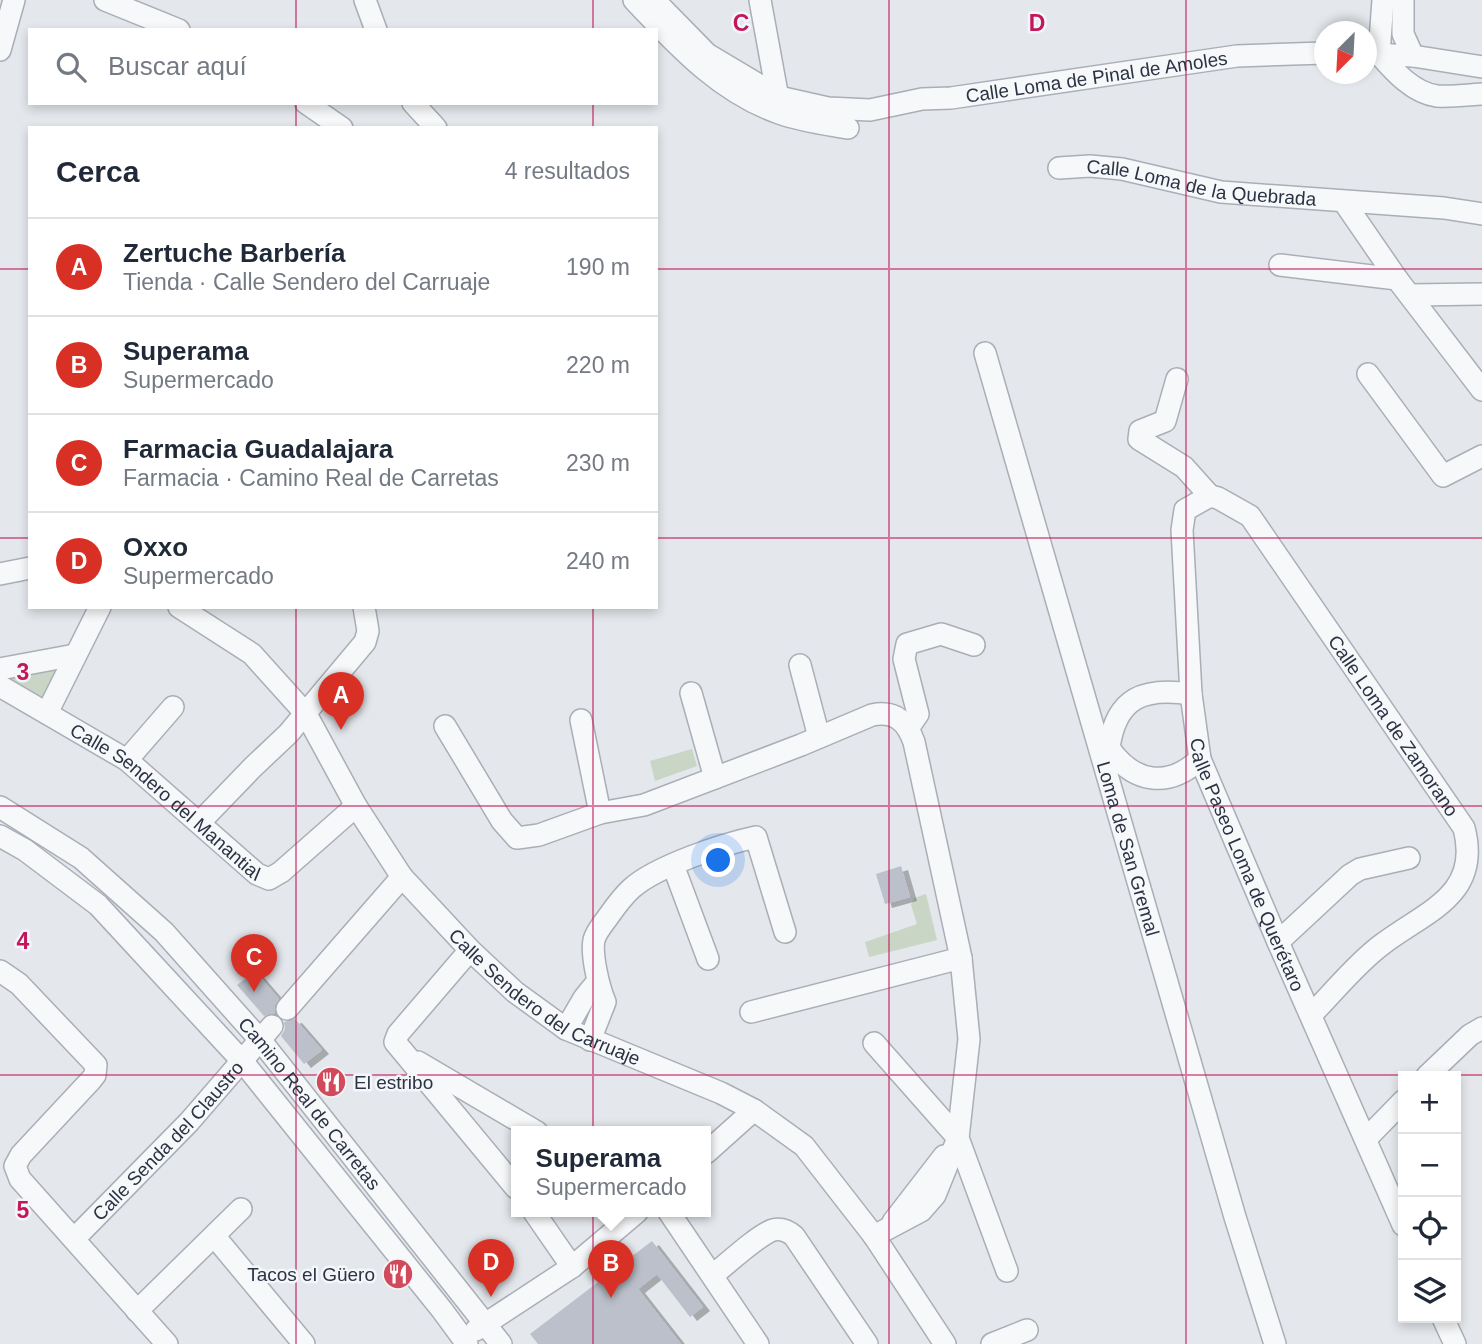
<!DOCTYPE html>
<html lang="es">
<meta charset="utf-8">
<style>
:root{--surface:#fff;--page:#f6f6f7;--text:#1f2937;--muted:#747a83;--line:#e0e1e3;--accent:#d93025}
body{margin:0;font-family:Helvetica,sans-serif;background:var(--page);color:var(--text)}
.controls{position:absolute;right:21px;bottom:21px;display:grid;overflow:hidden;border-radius:0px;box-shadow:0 4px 10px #0003}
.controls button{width:63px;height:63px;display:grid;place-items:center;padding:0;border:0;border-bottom:2px solid var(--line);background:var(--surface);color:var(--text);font:35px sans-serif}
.compass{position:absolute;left:1314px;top:21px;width:63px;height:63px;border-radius:50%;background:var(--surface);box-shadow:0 4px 10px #0003;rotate:204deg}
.you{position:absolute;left:719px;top:861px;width:24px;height:24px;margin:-18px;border:5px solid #fff;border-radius:50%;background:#1a73e8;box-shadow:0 0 0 10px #1a73e833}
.badge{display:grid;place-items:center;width:46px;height:46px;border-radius:50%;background:var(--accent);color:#fff;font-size:23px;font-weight:700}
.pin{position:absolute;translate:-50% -58px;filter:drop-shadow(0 2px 4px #0008)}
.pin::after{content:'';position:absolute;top:37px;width:24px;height:21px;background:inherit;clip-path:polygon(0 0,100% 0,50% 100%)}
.popup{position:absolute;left:511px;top:1126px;width:200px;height:91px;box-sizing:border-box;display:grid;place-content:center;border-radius:0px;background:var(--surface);filter:drop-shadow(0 2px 5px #0005);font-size:23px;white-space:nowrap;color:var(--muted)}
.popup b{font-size:26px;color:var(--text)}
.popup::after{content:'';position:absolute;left:50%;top:100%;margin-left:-14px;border:14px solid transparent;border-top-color:var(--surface)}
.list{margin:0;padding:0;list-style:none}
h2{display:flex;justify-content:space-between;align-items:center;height:91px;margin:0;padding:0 28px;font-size:30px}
h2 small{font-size:23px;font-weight:400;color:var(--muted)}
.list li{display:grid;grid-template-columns:46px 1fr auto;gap:21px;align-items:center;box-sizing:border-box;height:98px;padding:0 28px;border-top:2px solid var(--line)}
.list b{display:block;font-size:26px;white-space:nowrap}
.list p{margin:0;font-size:23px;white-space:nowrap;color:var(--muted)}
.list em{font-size:23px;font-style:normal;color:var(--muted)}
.icon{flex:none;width:38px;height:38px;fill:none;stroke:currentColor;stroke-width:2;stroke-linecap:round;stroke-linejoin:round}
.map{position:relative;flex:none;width:1482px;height:1344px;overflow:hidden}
.search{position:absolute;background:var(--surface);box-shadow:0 4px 10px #0003;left:28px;top:28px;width:630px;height:77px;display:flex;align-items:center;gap:18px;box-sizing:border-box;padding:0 24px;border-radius:0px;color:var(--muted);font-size:26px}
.panel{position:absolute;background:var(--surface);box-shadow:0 4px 10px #0003;left:28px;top:126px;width:630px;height:483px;border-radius:0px}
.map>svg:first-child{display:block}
.green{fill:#c9d6c5}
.building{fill:#bbc0ca;filter:url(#shadow)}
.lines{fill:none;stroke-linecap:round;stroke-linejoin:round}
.minor-casing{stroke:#a9aeb7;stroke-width:24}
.minor{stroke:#f7f8fa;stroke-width:21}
.grid{fill:none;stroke:#c2185b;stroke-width:2;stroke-opacity:0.55}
.labels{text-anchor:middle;stroke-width:5;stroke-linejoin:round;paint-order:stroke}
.street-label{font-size:19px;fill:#2b3445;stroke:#f4f6f9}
.poi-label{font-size:19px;fill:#2b3445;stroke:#f4f6f9;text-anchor:start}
.grid-label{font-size:23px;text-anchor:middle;font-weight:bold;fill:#c2185b;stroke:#f4f6f9;stroke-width:5;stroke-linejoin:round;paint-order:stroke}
</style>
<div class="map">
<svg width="1482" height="1344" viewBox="0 0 1482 1344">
<defs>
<filter id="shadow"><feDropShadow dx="7" dy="4" stdDeviation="0" flood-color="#0004"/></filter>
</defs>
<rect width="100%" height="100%" fill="#e4e7ec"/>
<path class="green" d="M75 655 47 713 0 686 14 667Z
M692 749 697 766 655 781 650 761Z
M926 894 937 940 869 957 865 942 917 924 911 905 914 898Z"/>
<path class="building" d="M901 866 910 897 885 904 876 874Z
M255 971 279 999 274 1006 275 1013 264 1016 237 985Z
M295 1019 322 1050 304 1064 281 1036 285 1029 284 1022Z
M652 1241 703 1307 690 1317 657 1274 638 1289 681 1344H538L530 1334Z"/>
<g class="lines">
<g class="minor-casing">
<g id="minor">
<path d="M105 0 179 30"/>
<path d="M365 0 376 30"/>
<path d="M634 0C676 44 719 92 779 113 801 121 825 124 848 128"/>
<path id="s1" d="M654 0 707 54 779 97 828 108 870 110 922 99 951 98 1237 56 1324 53"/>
<path d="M760 0 779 104"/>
<path d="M1383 0 1379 54C1394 71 1413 93 1437 96 1451 97 1467 95 1482 94"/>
<path d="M1403 0V34L1413 56"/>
<path d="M0 50 14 0"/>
<path d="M1372 54 1413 56 1482 67"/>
<path d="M306 103 342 128"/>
<path d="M413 103 436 128"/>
<path id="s2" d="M1059 168 1090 166 1122 169 1221 192 1444 208 1482 214"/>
<path d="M1344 202 1397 279 1482 390"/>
<path d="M1280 265 1397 279"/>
<path d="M1410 295 1482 294"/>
<path id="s3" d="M985 353 1235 1217 1275 1344"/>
<path d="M1368 374 1443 476 1482 456"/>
<path d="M1177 379 1165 421 1140 431 1139 439 1184 467 1210 496"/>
<path id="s4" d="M1210 496 1185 510 1182 530 1191 694 1200 759 1278 942 1403 1225"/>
<path id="s5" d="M1210 496 1218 498 1250 516 1464 828C1482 897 1423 912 1380 946 1355 965 1333 993 1311 1015"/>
<path d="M0 574 30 568"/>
<path id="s6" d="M179 607 252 654 306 714 356 806 402 877 470 950 515 992 566 1029 721 1093 754 1110 804 1146 874 1236 945 1344"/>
<path d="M800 665 819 737"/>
<path d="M0 669 75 655"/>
<path id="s7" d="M0 686 127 760 257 874 269 879 281 872 356 806"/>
<path d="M691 693 715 778"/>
<path d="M1191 694C1144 687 1116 697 1109 748 1133 783 1168 789 1200 759"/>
<path d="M47 713 100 607"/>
<path d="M581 720 600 813"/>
<path d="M445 726 502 821 517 838 539 835 600 813 644 805 801 745 872 715C895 710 907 722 914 742L961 958 969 1039 958 1138 935 1195 921 1211 874 1236"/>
<path d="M909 727 918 714 904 659 907 644 941 634 974 645"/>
<path d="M127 760 173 707"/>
<path id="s8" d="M0 807 81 858 164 932 261 1041 501 1344"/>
<path d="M200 822 253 767 288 734 365 642 368 631 364 607"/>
<path d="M0 836 25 850 98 905 243 1062 442 1310 467 1344"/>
<path d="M673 865 708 959"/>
<path d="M1278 942 1350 875 1360 869 1409 858"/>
<path d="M470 950 398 1034 395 1042 516 1188"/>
<path d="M0 971 19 984 96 1065 95 1075 91 1080 21 1155 15 1166 20 1179 167 1344"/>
<path d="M287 1009 402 877"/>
<path d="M751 1012 961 958"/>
<path d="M566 1029 584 998 597 982"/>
<path d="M590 1040 605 1002C599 988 591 955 594 940 596 932 603 924 608 917 615 907 623 896 632 888 657 866 723 844 756 837L785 932"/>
<path d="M874 1043 958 1138 1007 1271"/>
<path d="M418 1062 537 1132"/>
<path d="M1427 1076 1470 1035 1482 1028"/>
<path d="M1366 1139 1403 1101"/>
<path d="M706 1153 754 1110"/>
<path d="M534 1212 572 1267"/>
<path d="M669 1212 758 1344"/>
<path d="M893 1222 944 1156"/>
<path d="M215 1237 304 1344"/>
<path id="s9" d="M74 1239 189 1122 272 1026"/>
<path d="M713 1275C727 1264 758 1235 773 1230 781 1228 788 1231 794 1236L867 1344"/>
<path d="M137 1311 241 1209"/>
<path d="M1443 1318 1455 1344"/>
<path d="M476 1330 572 1267 637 1212"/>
<path d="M992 1344 1027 1330"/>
</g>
</g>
<use href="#minor" class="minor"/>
</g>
<path class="grid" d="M296 0V30M593 0V30M889 0V1344M1186 0V1344M296 103V128M593 103V128M0 269H30M656 269H1482M0 538H30M656 538H1482M296 607V1344M593 607V1344M0 806H1482M0 1075H1482"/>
<defs>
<g id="restaurant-disc" transform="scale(1.575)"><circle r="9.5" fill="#d1495b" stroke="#f4f6f9"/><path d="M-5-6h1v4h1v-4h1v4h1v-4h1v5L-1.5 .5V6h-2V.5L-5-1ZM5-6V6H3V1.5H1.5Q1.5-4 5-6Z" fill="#fff"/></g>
</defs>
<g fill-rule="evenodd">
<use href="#restaurant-disc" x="331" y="1082"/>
<use href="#restaurant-disc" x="398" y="1274"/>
</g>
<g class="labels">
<g class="street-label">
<text dy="7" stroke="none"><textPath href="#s1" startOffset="481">Calle Loma de Pinal de Amoles</textPath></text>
<text dy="7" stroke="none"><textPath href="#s2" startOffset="144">Calle Loma de la Quebrada</textPath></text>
<text dy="7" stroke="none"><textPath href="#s5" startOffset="299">Calle Loma de Zamorano</textPath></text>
<text dy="7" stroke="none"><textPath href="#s7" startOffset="203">Calle Sendero del Manantial</textPath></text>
<text dy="7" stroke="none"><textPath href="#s3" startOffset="516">Loma de San Gremal</textPath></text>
<text dy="7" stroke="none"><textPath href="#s4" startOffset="394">Calle Paseo Loma de Querétaro</textPath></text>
<text dy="7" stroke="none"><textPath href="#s6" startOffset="546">Calle Sendero del Carruaje</textPath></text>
<text dy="7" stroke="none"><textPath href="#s8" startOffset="432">Camino Real de Carretas</textPath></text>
<text dy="7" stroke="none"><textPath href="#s9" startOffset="136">Calle Senda del Claustro</textPath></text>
</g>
<g class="poi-label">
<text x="354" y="1089">El estribo</text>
<text x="375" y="1281" text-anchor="end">Tacos el Güero</text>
</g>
</g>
<g class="grid-label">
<text x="741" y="31">C</text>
<text x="1037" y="31">D</text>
<text x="23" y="680">3</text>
<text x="23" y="949">4</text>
<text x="23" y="1218">5</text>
</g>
</svg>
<div class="controls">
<button>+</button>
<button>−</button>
<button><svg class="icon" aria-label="locate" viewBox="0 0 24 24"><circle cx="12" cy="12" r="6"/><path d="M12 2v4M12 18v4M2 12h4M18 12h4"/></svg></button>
<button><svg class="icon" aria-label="layers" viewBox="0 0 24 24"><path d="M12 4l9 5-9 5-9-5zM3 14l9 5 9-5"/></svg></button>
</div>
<svg class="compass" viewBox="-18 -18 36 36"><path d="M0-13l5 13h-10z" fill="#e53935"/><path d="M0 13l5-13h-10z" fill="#747a83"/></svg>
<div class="you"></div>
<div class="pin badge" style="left:341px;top:730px">A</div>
<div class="pin badge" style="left:611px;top:1298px">B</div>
<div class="popup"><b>Superama</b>Supermercado</div>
<div class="pin badge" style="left:254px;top:992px">C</div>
<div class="pin badge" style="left:491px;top:1297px">D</div>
<div class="search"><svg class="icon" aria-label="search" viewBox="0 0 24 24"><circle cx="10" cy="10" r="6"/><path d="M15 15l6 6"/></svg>Buscar aquí</div>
<section class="panel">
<h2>Cerca<small>4 resultados</small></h2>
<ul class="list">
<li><span class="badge">A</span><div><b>Zertuche Barbería</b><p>Tienda · Calle Sendero del Carruaje</p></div><em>190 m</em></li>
<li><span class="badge">B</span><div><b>Superama</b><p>Supermercado</p></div><em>220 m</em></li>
<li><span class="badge">C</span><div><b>Farmacia Guadalajara</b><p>Farmacia · Camino Real de Carretas</p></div><em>230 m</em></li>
<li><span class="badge">D</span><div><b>Oxxo</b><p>Supermercado</p></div><em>240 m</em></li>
</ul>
</section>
</div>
